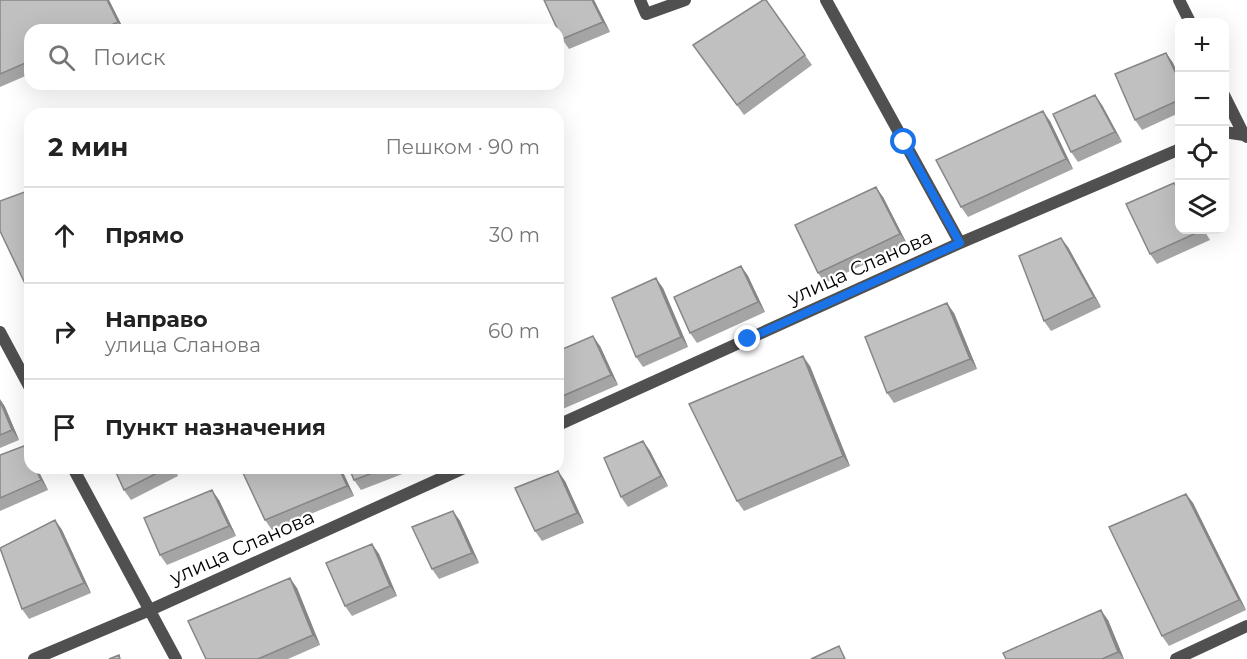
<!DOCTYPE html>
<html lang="ru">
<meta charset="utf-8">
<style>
:root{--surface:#fff;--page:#f6f6f6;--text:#222;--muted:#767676;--line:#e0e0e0}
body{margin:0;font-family:Montserrat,sans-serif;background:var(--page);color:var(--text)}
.controls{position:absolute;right:18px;top:18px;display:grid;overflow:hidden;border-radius:12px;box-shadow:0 6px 24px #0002}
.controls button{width:54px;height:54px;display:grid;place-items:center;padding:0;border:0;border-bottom:2px solid var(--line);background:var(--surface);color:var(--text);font:30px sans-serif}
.stop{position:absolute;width:18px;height:18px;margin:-14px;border:4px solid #1a73e8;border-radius:50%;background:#fff}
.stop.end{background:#1a73e8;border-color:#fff;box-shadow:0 2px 6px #0008}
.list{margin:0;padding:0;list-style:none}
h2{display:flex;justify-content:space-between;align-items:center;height:78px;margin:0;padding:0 24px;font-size:26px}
h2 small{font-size:20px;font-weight:400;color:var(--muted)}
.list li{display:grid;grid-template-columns:39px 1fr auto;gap:18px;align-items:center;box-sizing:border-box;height:96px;padding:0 24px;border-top:2px solid var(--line)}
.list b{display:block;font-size:22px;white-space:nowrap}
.list p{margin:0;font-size:20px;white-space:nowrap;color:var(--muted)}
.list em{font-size:20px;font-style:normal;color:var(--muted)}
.icon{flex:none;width:33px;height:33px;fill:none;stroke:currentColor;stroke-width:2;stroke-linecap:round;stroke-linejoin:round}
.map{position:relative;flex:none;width:1247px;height:659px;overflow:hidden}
.search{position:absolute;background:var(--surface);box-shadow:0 6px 24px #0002;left:24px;top:24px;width:540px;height:66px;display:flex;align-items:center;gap:15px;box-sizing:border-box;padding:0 21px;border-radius:18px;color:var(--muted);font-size:22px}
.panel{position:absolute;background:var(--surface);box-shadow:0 6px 24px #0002;left:24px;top:108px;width:540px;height:366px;border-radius:18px}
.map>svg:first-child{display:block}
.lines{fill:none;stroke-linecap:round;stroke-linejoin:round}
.minor{stroke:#505050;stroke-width:12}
.wall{fill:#a5a5a5}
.shaded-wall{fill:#868686}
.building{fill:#c0c0c0;stroke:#868686;stroke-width:1.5}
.route{stroke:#1a73e8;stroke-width:8}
.labels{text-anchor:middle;stroke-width:4.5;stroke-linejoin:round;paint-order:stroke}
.street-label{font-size:20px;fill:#000;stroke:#fff}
</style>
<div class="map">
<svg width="1247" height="659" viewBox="0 0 1247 659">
<rect width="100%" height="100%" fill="#fff"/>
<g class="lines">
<path class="minor" d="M640 0 646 14 685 0
M826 0 960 243
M1179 0 1190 22
M1224 95 1244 135
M1224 132 1244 135 1247 137
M0 332 30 388
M558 425 960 243 1180 149
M73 468 176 659
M34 659 150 610 464 468
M1176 659 1247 626"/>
</g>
<path class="wall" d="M0 0H109L124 30H30V74L0 87Z
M594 0 610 32 569 49 562 39Z
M766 0 812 65 744 115 693 45Z
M1166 53 1173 63 1179 76V113L1142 130 1135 120Z
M1102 105 1122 142 1078 162 1071 152Z
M1050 121 1073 169 968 217 961 207Z
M883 197 907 244 825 283 818 273Z
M1204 230 1210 240 1157 264 1150 254Z
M1068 247 1101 307 1051 331 1044 321Z
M741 266 748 276 765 312 697 343 690 333Z
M663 288 688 347 643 367 636 357Z
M954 313 977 369 894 403 887 393Z
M600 346 618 385 558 411V351Z
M810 366 850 466 744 511 737 501Z
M0 399 5 407 19 440 0 448Z
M643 441 650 451 668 486 628 507 621 497Z
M0 455 30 468H37L48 490 0 511Z
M114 468H175L178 476 131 500 124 490Z
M341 468 354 496 272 530 265 520Z
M349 468H418L361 490 354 480Z
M565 481 584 523 542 541 535 531Z
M1186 494 1193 503 1246 610 1169 646 1162 636Z
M219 500 236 536 167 565 160 555Z
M453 511 460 521 479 563 439 579 432 569Z
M55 520 62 530 91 593 29 619 22 609Z
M372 544 379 554 397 596 352 616 345 606Z
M297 588 320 645 288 659H206Z
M1108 620 1124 659H1006Z"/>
<path class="shaded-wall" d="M107 0H109L124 30 118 22Z
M592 0H594L610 32 603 22Z
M1166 53 1173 63 1179 76V80Z
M1095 95 1102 105 1122 142 1115 132Z
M1043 111 1050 121 1073 169 1066 159Z
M876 187 883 197 907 244 900 234Z
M1061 238 1068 247 1101 307 1094 297Z
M741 266 748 276 765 312 758 302Z
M656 278 663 288 688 347 681 337Z
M947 303 954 313 977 369 970 359Z
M593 336 600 346 618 385 611 375Z
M803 356 810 366 850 466 843 456Z
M0 399 5 407 19 440 12 430Z
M643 441 650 451 668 486 661 476Z
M35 468H37L48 490 41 480Z
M339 468H341L354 496 347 486Z
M558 471 565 481 584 523 577 513Z
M212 490 219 500 236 536 229 526Z
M1186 494 1193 503 1246 610 1239 600Z
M453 511 460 521 479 563 472 553Z
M55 520 62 530 91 593 84 583Z
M372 544 379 554 397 596 390 586Z
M290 578 297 588 320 645 313 635Z
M1101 610 1108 620 1124 659 1118 652Z"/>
<path class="building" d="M0 0H107L118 22 100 30H30V61L0 74Z
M544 0H592L603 22 562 39Z
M763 0H766L805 55 737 105 693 45Z
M1166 53 1179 80V100L1135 120 1115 74Z
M1095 95 1115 132 1071 152 1053 114Z
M1043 111 1066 159 961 207 936 160Z
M1174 183 1179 192V230H1203L1150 254 1126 204Z
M876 187 900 234 818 273 795 225Z
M30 190V294L0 231V201Z
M1061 238 1094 297 1044 321 1019 256Z
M741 266 758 302 690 333 674 297Z
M656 278 681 337 636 357 612 298Z
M947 303 970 359 887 393 865 337Z
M593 336 611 375 558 398V351Z
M803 356 843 456 737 501 689 404Z
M0 401 12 430 0 435Z
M643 441 661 476 621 497 604 458Z
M24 446 30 459V468H35L41 480 0 498V455Z
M114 468H167L124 490Z
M249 468H339L347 486 265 520 242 471Z
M349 468H386L354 480Z
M558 471 577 513 535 531 515 488Z
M212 490 229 526 160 555 144 518Z
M1186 494 1239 600 1162 636 1109 527Z
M453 511 472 553 432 569 412 527Z
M55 520 84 583 22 609 0 548Z
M372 544 390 586 345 606 326 563Z
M290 578 313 635 258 659H206L188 621Z
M1101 610 1118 652 1102 659H1006L1003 653Z
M839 646 845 659H811Z
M119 655 120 659H109Z"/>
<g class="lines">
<path class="route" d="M748 339 960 243 904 142"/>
</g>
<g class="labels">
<g class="street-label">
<text transform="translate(860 267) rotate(-24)" y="7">улица Сланова</text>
<text transform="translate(242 547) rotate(-24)" y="7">улица Сланова</text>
</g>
</g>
</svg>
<div class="controls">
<button>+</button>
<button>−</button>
<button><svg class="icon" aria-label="locate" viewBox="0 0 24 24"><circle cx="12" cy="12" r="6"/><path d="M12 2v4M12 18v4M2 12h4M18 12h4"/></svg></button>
<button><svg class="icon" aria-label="layers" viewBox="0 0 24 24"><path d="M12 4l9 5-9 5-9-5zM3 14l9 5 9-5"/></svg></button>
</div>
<div class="stop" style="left:904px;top:142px"></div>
<div class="stop end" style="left:748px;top:339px"></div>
<div class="search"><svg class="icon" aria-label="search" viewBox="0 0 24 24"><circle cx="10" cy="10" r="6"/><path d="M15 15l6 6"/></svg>Поиск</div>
<section class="panel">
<h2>2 мин<small>Пешком · 90 m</small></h2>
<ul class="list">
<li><svg class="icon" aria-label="ahead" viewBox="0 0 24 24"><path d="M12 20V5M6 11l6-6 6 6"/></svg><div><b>Прямо</b></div><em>30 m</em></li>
<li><svg class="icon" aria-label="right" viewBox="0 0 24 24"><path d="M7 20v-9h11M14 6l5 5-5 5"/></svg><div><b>Направо</b><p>улица Сланова</p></div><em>60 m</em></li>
<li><svg class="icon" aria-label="arrive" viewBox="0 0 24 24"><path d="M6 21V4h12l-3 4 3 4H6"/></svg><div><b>Пункт назначения</b></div></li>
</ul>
</section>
</div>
